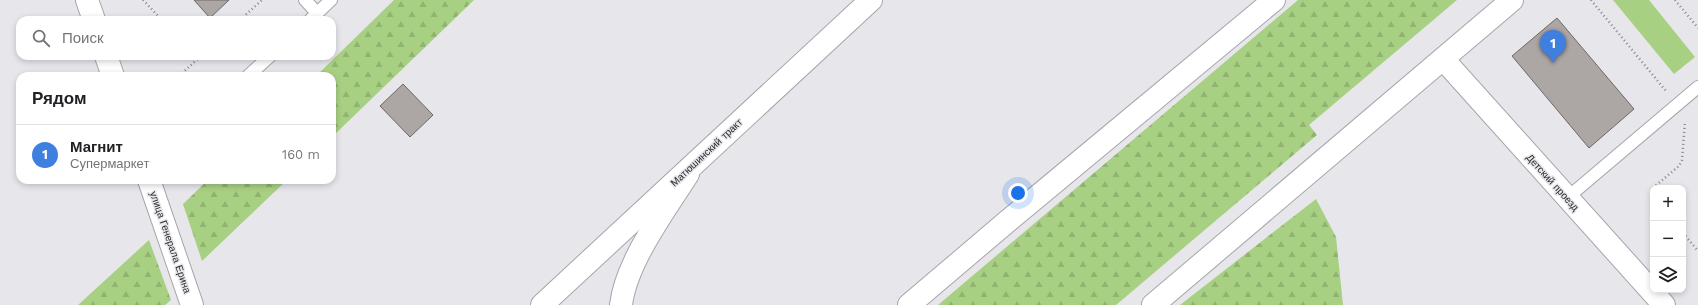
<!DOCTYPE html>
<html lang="ru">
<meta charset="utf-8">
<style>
:root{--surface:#fff;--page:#f6f6f6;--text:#202124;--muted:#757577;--line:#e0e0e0;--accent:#db2777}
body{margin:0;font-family:"Work Sans",sans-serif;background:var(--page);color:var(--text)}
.controls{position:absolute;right:12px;bottom:12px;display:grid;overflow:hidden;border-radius:8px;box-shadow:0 2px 6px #0003}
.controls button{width:36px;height:36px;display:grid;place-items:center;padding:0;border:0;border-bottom:1px solid var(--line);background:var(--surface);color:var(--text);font:20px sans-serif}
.you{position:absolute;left:1018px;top:193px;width:14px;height:14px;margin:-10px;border:3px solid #fff;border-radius:50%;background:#1a73e8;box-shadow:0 0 0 6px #1a73e833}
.badge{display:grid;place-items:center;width:26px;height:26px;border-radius:50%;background:var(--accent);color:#fff;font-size:13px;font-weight:700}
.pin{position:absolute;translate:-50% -33px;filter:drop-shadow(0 1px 2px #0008)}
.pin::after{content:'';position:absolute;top:21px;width:14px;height:12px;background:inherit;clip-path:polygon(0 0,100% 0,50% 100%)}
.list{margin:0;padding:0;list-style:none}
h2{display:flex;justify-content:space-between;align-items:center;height:52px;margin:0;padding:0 16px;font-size:17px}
h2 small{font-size:13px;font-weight:400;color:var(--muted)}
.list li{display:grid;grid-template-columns:26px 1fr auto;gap:12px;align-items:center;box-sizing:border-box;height:60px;padding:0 16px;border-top:1px solid var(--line)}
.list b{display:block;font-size:15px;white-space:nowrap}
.list p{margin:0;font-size:13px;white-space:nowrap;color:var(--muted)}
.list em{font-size:13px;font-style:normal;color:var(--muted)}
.icon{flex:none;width:22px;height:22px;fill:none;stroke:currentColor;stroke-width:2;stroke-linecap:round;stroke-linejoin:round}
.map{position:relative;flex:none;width:1698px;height:305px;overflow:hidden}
.search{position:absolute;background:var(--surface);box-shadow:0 2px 6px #0003;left:16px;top:16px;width:320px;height:44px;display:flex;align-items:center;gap:10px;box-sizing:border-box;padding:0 14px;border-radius:12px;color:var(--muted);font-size:15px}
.panel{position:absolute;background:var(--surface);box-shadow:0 2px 6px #0003;left:16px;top:72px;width:320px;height:112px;border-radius:12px}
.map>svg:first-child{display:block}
.forest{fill:url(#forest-firs)}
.park{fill:#a8d082}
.building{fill:#aca6a5;stroke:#6d6767}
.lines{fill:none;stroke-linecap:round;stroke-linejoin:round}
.service-casing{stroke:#a6a5aa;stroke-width:14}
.minor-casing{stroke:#a6a5aa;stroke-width:24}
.secondary-casing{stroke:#a6a5aa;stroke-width:24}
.path{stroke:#858488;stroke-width:2.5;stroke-dasharray:1 3;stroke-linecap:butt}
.service{stroke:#fff;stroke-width:12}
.minor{stroke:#fff;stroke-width:22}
.secondary{stroke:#fff;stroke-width:22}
.labels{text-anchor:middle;stroke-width:3;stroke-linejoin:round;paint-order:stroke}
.street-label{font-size:10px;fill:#29292b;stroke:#e7e6eb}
</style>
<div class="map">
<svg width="1698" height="305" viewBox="0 0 1698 305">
<defs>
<pattern id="forest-firs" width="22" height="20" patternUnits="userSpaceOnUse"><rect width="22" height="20" fill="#a8d082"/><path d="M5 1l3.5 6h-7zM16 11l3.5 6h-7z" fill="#91b370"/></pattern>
</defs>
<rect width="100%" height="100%" fill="#e7e6eb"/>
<path class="forest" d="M394 0H474L332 137V76H316Z
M1298 0H1457L1309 125 1317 135 1116 305H938Z
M208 180H287L202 261 183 204Z
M1316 199 1336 237 1343 305H1180Z
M149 240 171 300 165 305H78Z"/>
<path class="park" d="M1613 0H1649L1695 57 1674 74Z"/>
<path class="building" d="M194 0H229L210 18Z
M1557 18 1634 109 1589 148 1512 56Z
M403 84 433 115 410 137 380 106Z"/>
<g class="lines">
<g class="service-casing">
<path id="service" d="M305 0 317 13
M310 20 331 0
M248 76 270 56
M1567 198 1698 87"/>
</g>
<g class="minor-casing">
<path id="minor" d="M87 0 94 20
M106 56 113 76
M1443 59 1664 305
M149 180 192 305
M621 305C626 262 665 210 688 174
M909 305 1009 220 1274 0
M1153 305 1512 0"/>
</g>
<g class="secondary-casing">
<path id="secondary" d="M542 305 871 0"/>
</g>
<path class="path" d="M143 0 162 20
M1591 0 1666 91
M1675 0 1698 28
M240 20 262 0
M179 76 201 56
M1653 196 1652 192 1654 187 1679 166 1682 160 1685 121
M1683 233 1698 251"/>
<use href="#service" class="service"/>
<use href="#minor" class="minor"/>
<use href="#secondary" class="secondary"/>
</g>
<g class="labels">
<g class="street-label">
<text transform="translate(706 152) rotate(-43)" y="4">Матюшинский тракт</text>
<text transform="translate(1553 182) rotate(48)" y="4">Детский проезд</text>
<text transform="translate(171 242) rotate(71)" y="4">улица Генерала Ерина</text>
</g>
</g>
</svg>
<div class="controls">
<button>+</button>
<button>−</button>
<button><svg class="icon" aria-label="layers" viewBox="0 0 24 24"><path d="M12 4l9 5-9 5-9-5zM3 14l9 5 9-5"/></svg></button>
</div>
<div class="you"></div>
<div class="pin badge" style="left:1553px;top:63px;background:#3f7fe0">1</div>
<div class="search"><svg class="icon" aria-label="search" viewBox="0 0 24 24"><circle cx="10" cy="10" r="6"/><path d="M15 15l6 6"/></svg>Поиск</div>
<section class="panel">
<h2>Рядом<small></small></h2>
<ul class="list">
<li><span class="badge" style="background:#3f7fe0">1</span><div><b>Магнит</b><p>Супермаркет</p></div><em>160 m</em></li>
</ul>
</section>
</div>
